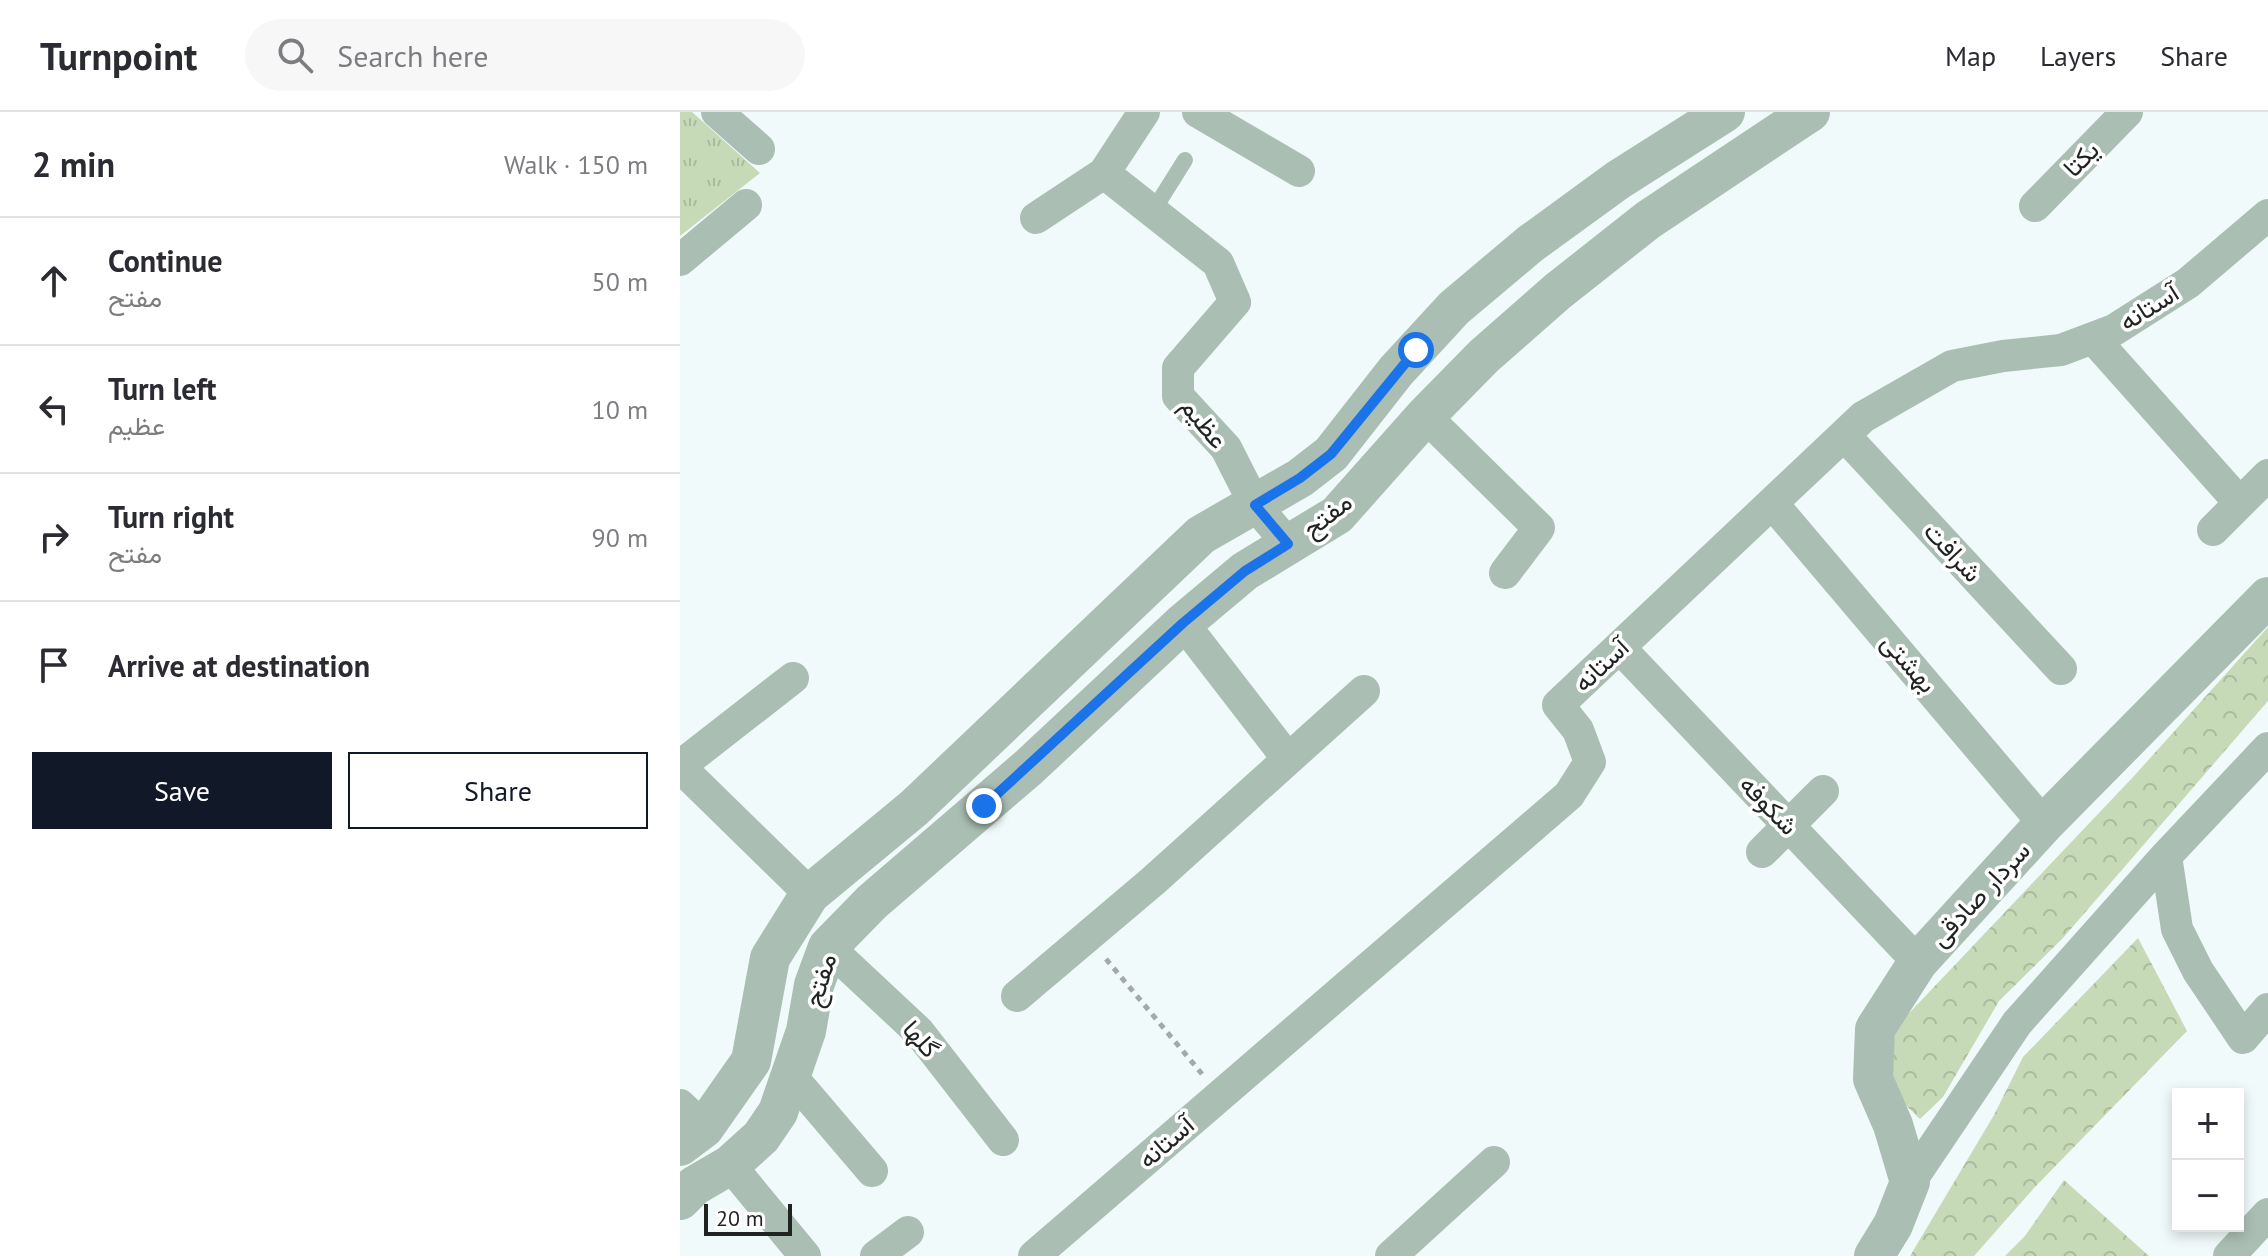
<!DOCTYPE html>
<meta charset="utf-8">
<style>
:root{--surface:#fff;--page:#f7f7f7;--text:#2b2b33;--muted:#7c7c81;--line:#e1e1e2;--accent:#111827}
body{margin:0;font-family:"PT Sans",Vazirmatn,sans-serif;background:var(--page);color:var(--text)}
.controls{position:absolute;right:24px;bottom:24px;display:grid;overflow:hidden;border-radius:0px;box-shadow:0 4px 12px #0003}
.controls button{width:72px;height:72px;display:grid;place-items:center;padding:0;border:0;border-bottom:2px solid var(--line);background:var(--surface);color:var(--text);font:40px sans-serif}
.scale{position:absolute;left:24px;bottom:20px;width:88px;box-sizing:border-box;padding-left:8px;border:4px solid #1f2322;border-top:0;font-size:22px;line-height:28px;white-space:nowrap;color:#1f2322;-webkit-text-stroke:6px #fff;paint-order:stroke}
.stop{position:absolute;width:24px;height:24px;margin:-18px;border:6px solid #1a73e8;border-radius:50%;background:#fff}
.stop.end{background:#1a73e8;border-color:#fff;box-shadow:0 2px 8px #0008}
.list{margin:0;padding:0;list-style:none}
h2{display:flex;justify-content:space-between;align-items:center;height:104px;margin:0;padding:0 32px;font-size:34px}
h2 small{font-size:26px;font-weight:400;color:var(--muted)}
.list li{display:grid;grid-template-columns:52px 1fr auto;gap:24px;align-items:center;box-sizing:border-box;height:128px;padding:0 32px;border-top:2px solid var(--line)}
.list b{display:block;font-size:30px;white-space:nowrap}
.list p{margin:0;font-size:26px;white-space:nowrap;color:var(--muted)}
.list em{font-size:26px;font-style:normal;color:var(--muted)}
.actions{display:flex;gap:16px;padding:24px 32px}
.actions a{flex:1;padding:18px 0;border:2px solid var(--accent);border-radius:0px;text-align:center;font-size:28px;color:var(--accent)}
.actions .main{background:var(--accent);color:#fff}
.icon{flex:none;width:44px;height:44px;fill:none;stroke:currentColor;stroke-width:2;stroke-linecap:round;stroke-linejoin:round}
.map{position:relative;flex:none;width:1588px;height:1144px;overflow:hidden}
header{display:flex;align-items:center;gap:48px;box-sizing:border-box;height:112px;padding:0 40px;background:var(--surface);border-bottom:2px solid var(--line)}
header strong{font-size:38px}
nav{display:flex;gap:44px;margin-inline-start:auto;font-size:28px}
.search{width:560px;height:72px;background:var(--page);display:flex;align-items:center;gap:20px;box-sizing:border-box;padding:0 28px;border-radius:44px;color:var(--muted);font-size:30px}
main{display:flex}
aside{flex:1;background:var(--surface)}
.map>svg:first-child{display:block}
.grass{fill:url(#grass-tufts)}
.forest{fill:url(#forest-crowns)}
.lines{fill:none;stroke-linecap:round;stroke-linejoin:round}
.path{stroke:#a2aaa9;stroke-width:5;stroke-dasharray:6 6;stroke-linecap:butt}
.service{stroke:#abbeb4;stroke-width:16}
.minor{stroke:#abbeb4;stroke-width:32}
.tertiary{stroke:#abbeb4;stroke-width:40}
.route{stroke:#1a73e8;stroke-width:10}
.labels{text-anchor:middle;stroke-width:7;stroke-linejoin:round;paint-order:stroke}
.street-label{font-size:26px;fill:#1f2322;stroke:#fff}
</style>
<header>
<strong>Turnpoint</strong>
<div class="search"><svg class="icon" aria-label="search" viewBox="0 0 24 24"><circle cx="10" cy="10" r="6"/><path d="M15 15l6 6"/></svg>Search here</div>
<nav><a>Map</a><a>Layers</a><a>Share</a></nav>
</header>
<main>
<aside>
<h2>2 min<small>Walk · 150 m</small></h2>
<ul class="list">
<li><svg class="icon" aria-label="ahead" viewBox="0 0 24 24"><path d="M12 20V5M6 11l6-6 6 6"/></svg><div><b>Continue</b><p>مفتح</p></div><em>50 m</em></li>
<li><svg class="icon" aria-label="left" viewBox="0 0 24 24"><path d="M17 20v-9H6M10 6l-5 5 5 5"/></svg><div><b>Turn left</b><p>عظیم</p></div><em>10 m</em></li>
<li><svg class="icon" aria-label="right" viewBox="0 0 24 24"><path d="M7 20v-9h11M14 6l5 5-5 5"/></svg><div><b>Turn right</b><p>مفتح</p></div><em>90 m</em></li>
<li><svg class="icon" aria-label="arrive" viewBox="0 0 24 24"><path d="M6 21V4h12l-3 4 3 4H6"/></svg><div><b>Arrive at destination</b></div></li>
</ul>
<div class="actions"><a class="main">Save</a><a>Share</a></div>
</aside>
<div class="map">
<svg width="1588" height="1144" viewBox="0 0 1588 1144">
<defs>
<pattern id="grass-tufts" width="24" height="20" patternUnits="userSpaceOnUse" patternTransform="scale(2)"><rect width="24" height="20" fill="#c7dab7"/><path d="M3 7l-1-3M5 7V3M7 7l1-3M15 17l-1-3M17 17v-4M19 17l1-3" fill="none" stroke="#aabb9d"/></pattern>
<pattern id="forest-crowns" width="20" height="18" patternUnits="userSpaceOnUse" patternTransform="scale(2)"><rect width="20" height="18" fill="#c7dab7"/><path d="M2 6a3 3 0 1 1 6 0M12 15a3 3 0 1 1 6 0" fill="none" stroke="#aabb9d"/></pattern>
</defs>
<rect width="100%" height="100%" fill="#f1fafa"/>
<path class="grass" d="M0 0H12L80 61 0 124Z"/>
<path class="forest" d="M1588 515V589L1383 826 1319 889 1263 985 1240 1007C1202 972 1207 963 1216 915L1454 664Z
M1458 826 1507 919 1354 1076 1294 1144H1230L1314 1003 1343 945Z
M1384 1068 1469 1144H1325L1345 1124Z"/>
<g class="lines">
<path class="path" d="M426 847 522 962"/>
<path class="service" d="M473 99 505 48"/>
<path class="minor" d="M37 0 79 37
M518 0 619 59
M424 61 538 151 555 190 498 256V284L546 336 575 393 608 432
M1355 94 1447 0
M356 106 424 61 464 0
M0 148 66 93
M1413 226 1559 390
M745 304 859 416 825 461
M1164 323 1381 557
M1092 391 1364 712
M1533 418 1588 363
M503 511 608 647
M940 536 1238 850
M0 654 113 566
M0 655 130 782
M1082 740 1143 679
M1486 744 1497 817 1518 859 1563 926 1588 897
M148 835 239 920 323 1028
M337 884 473 769 684 579
M111 964 192 1059
M0 993 24 1016
M50 1053 125 1144
M1230 1070 1337 911 1486 744 1588 636
M196 1144 228 1120
M354 1144 889 683 910 650 898 618 878 593 1183 305 1272 254 1323 244 1381 238 1434 218 1508 171 1588 103
M711 1144 814 1050
M1549 1144 1588 1102"/>
<path class="tertiary" d="M0 1034 24 1016 71 949 90 846 130 782 234 696 521 423 620 366 651 342 716 259 774 196 850 132 938 68 1045 0
M0 1088 14 1074 50 1053 81 1025 98 1000 126 919 134 873 148 835 192 790 349 655 503 511 565 459 657 403 745 304 804 244 878 179 968 108 1130 0
M1194 1144 1213 1113 1230 1070 1213 1013 1193 967 1195 917 1238 850 1364 712 1588 485"/>
</g>
<g class="lines">
<path class="route" d="M304 694 503 511 565 459 608 432 575 393 620 366 651 342 736 238"/>
</g>
<g class="labels">
<g class="street-label">
<text transform="translate(1401 47) rotate(-45)" y="9">یکتا</text>
<text transform="translate(1469 195) rotate(-32)" y="9">آستانه</text>
<text transform="translate(524 311) rotate(51)" y="9">عظیم</text>
<text transform="translate(647 403) rotate(-38)" y="9">مفتح</text>
<text transform="translate(1273 440) rotate(47)" y="9">شرافت</text>
<text transform="translate(1229 551) rotate(49)" y="9">بهشتی</text>
<text transform="translate(921 553) rotate(-43)" y="9">آستانه</text>
<text transform="translate(1089 693) rotate(46)" y="9">شکوفه</text>
<text transform="translate(1300 782) rotate(-47)" y="9">سردار صادقی</text>
<text transform="translate(140 868) rotate(-72)" y="9">مفتح</text>
<text transform="translate(241 927) rotate(48)" y="9">گلها</text>
<text transform="translate(486 1030) rotate(-41)" y="9">آستانه</text>
</g>
</g>
</svg>
<div class="controls">
<button>+</button>
<button>−</button>
</div>
<div class="scale">20 m</div>
<div class="stop" style="left:736px;top:238px"></div>
<div class="stop end" style="left:304px;top:694px"></div>
</div>
</main>
